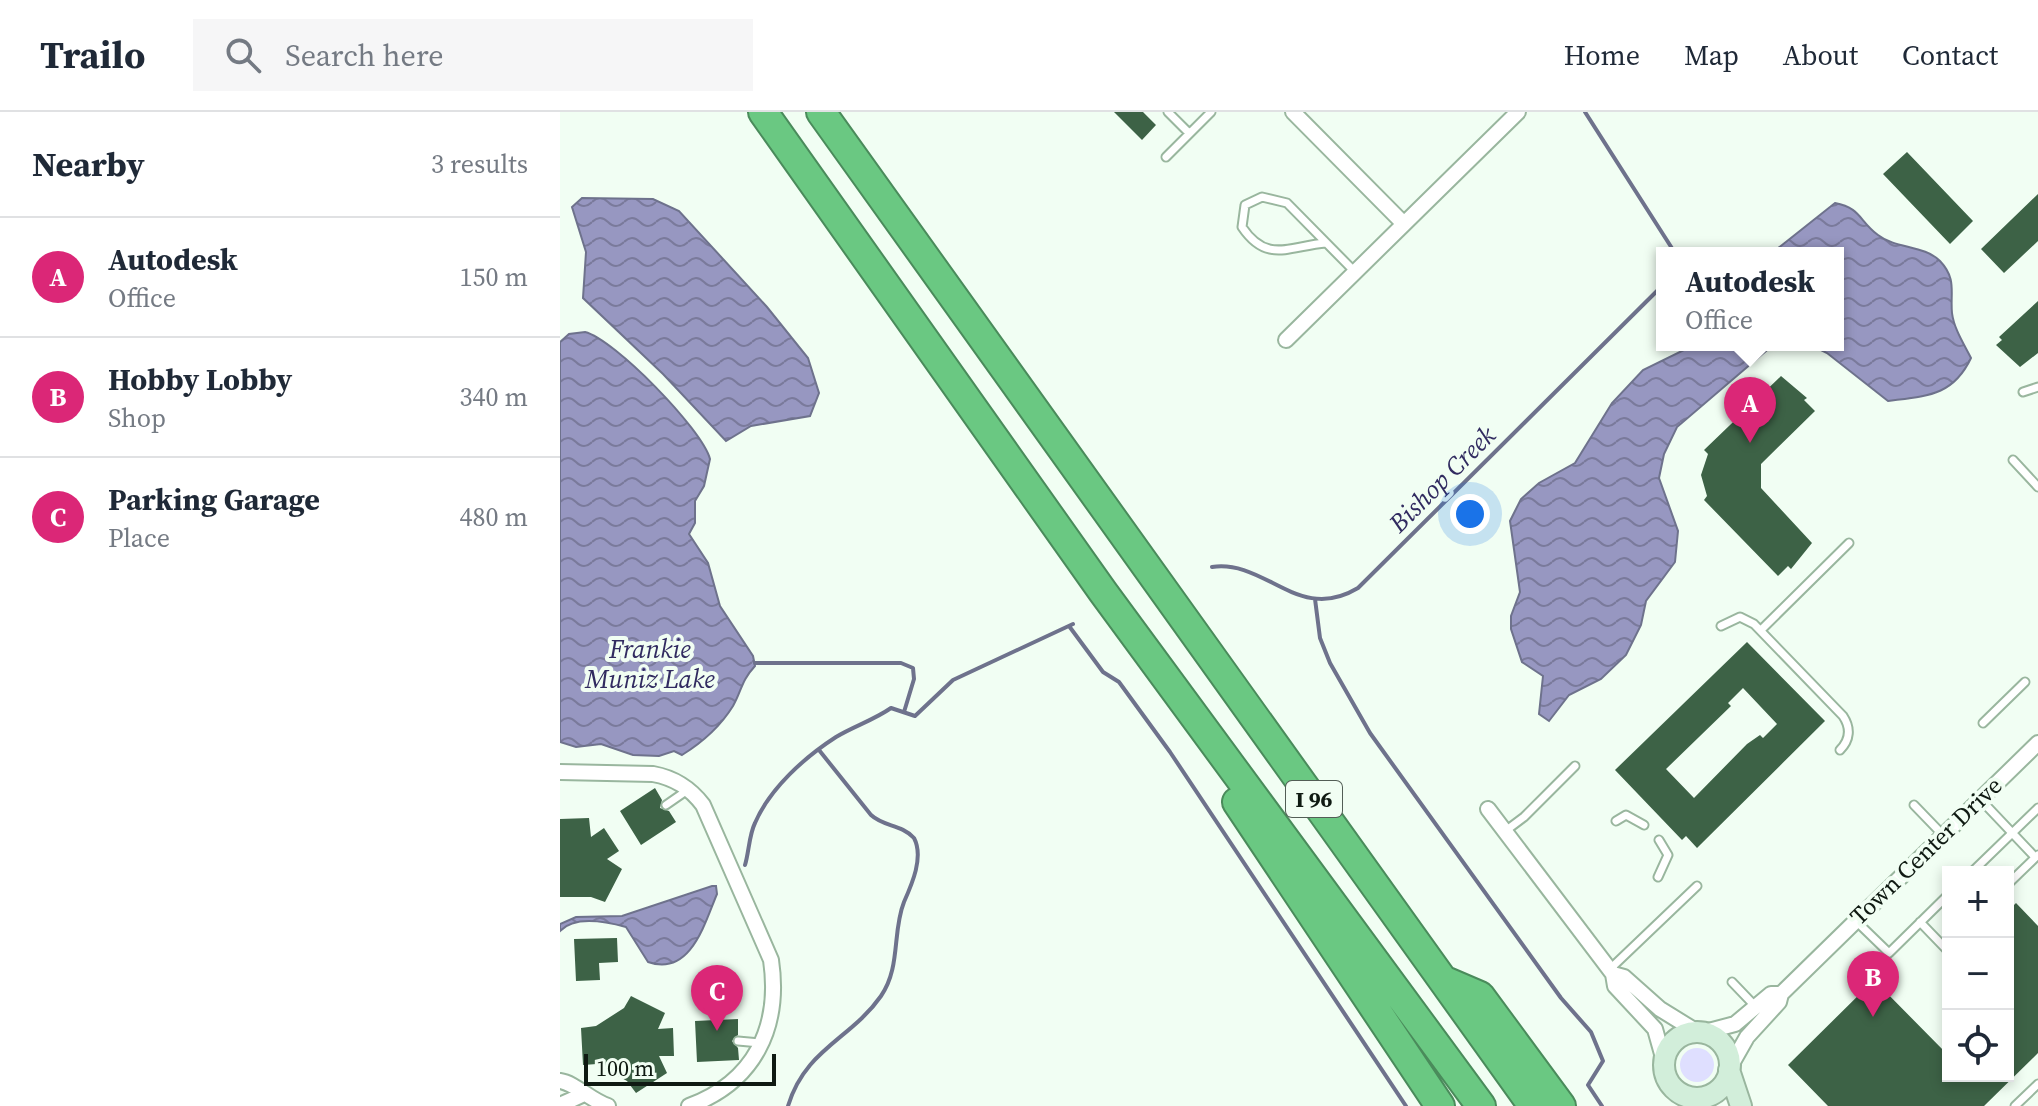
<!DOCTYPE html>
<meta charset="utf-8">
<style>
:root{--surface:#fff;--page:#f6f6f7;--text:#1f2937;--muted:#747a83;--line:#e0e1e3;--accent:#db2777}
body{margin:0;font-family:"Source Serif 4",serif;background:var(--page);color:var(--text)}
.controls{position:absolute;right:24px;bottom:24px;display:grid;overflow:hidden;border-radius:0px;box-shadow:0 4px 12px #0003}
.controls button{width:72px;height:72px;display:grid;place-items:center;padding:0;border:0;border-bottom:2px solid var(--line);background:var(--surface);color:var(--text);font:40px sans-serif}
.scale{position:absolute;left:24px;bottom:20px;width:192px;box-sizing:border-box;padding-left:8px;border:4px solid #0f1a12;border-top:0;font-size:22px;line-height:28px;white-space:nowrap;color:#0f1a12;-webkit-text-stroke:6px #f1fef3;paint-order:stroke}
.you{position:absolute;left:910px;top:402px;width:28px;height:28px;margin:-20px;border:6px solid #fff;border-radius:50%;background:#1a73e8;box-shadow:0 0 0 12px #1a73e833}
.badge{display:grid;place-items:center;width:52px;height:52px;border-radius:50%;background:var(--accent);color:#fff;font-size:26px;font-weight:700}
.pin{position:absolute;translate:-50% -66px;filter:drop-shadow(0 2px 4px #0008)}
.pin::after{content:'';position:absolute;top:42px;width:28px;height:24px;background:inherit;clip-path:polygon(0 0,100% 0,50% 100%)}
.popup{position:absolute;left:1096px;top:135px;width:188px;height:104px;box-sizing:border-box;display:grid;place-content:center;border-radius:0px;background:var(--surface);filter:drop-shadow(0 2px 6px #0005);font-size:26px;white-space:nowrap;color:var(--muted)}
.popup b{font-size:30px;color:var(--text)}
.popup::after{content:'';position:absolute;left:50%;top:100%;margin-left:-16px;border:16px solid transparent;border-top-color:var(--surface)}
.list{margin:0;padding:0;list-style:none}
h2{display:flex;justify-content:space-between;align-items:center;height:104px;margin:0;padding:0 32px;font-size:34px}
h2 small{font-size:26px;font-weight:400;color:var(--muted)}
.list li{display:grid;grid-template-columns:52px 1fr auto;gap:24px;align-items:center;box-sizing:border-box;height:120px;padding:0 32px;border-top:2px solid var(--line)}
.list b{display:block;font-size:30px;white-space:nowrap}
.list p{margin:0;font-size:26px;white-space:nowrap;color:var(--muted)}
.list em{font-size:26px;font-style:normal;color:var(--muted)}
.icon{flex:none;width:44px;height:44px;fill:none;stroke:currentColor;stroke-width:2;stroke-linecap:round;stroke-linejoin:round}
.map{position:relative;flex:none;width:1478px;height:994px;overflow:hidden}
header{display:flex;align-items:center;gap:48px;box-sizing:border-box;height:112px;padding:0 40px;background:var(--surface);border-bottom:2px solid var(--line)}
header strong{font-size:38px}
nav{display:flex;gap:44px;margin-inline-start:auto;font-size:28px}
.search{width:560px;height:72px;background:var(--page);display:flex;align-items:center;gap:20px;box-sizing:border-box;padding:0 28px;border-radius:0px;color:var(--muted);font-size:30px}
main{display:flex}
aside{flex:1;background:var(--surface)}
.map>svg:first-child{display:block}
.green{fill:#dfdfff}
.water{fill:url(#water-waves);stroke:#6e728c;stroke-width:2}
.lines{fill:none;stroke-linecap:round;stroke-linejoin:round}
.stream{stroke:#6e728c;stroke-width:4}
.building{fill:#3d6246;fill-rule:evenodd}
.lane-casing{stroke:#99b69e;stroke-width:11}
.street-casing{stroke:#99b69e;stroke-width:18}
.secondary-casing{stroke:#99b69e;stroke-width:24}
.highway-casing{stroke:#4a8b5b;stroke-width:32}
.lane{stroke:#fff;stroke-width:7}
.street{stroke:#fff;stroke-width:14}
.secondary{stroke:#d2eeda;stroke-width:20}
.highway{stroke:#6ac882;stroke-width:28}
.labels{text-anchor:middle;stroke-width:8;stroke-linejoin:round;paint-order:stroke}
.shield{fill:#f1fef3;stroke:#535e56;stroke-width:2}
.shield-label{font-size:22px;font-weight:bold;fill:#0f1a12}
.street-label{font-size:24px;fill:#0f1a12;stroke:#f1fef3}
.water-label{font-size:26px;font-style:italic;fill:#312b60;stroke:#f1fef3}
</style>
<header>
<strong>Trailo</strong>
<div class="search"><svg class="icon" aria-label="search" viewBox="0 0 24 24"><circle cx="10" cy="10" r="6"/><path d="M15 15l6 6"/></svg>Search here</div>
<nav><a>Home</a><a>Map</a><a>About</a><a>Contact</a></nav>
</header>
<main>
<aside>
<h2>Nearby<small>3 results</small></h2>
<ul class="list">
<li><span class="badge">A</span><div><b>Autodesk</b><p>Office</p></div><em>150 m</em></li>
<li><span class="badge">B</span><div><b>Hobby Lobby</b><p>Shop</p></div><em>340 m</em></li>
<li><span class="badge">C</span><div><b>Parking Garage</b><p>Place</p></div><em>480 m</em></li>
</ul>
</aside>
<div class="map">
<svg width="1478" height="994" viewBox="0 0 1478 994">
<defs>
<pattern id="water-waves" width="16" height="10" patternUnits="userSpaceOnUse" patternTransform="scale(2)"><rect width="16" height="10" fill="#9797c1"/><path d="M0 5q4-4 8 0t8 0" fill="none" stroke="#7a7a9b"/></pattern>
</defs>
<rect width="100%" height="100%" fill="#f1fef3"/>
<path class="green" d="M1120 953a17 17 0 1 1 34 0a17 17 0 1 1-34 0Z"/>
<path class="water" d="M22 86 93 87 119 99 207 195 248 246 259 281 250 304 191 314 166 329 103 262 23 186 26 140 12 95Z
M1275 91C1301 96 1299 109 1318 123 1336 137 1364 133 1380 149 1397 167 1390 180 1392 201 1394 217 1404 232 1411 246 1393 284 1367 284 1328 289L1267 241 1251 233H1278V141H1212Z
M25 220C54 227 142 317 150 347L144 374 135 389V411L129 422 148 451 160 494 193 544 195 554C181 569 182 578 173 594 160 615 143 630 122 643L114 639 99 644 73 643 41 632 16 635 0 630V230L9 222Z
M1134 233H1213L1117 315 1104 342 1099 366 1118 419 1115 450 1086 489 1081 513 1066 543 1041 567 1009 583 989 609 979 602 983 564 962 550 951 517V504L960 480 950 409 961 387 979 371 1015 351 1052 291 1083 258Z
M152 774H156L157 782C145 810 131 865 88 850L66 815C48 810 15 803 0 819V812L16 805 62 804Z"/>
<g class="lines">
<path class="stream" d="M1025 0 1115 141
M652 455C706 447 738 512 798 476L1102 174
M755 487 760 526 770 551 810 621 1001 886 1031 920 1043 949 1028 973 1042 994
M509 514 543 560 559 570 610 640 846 994
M195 551H341L353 556 354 567 344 600
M185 753C189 740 189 723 195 711 210 676 245 645 276 625 294 614 314 608 331 596L355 604 393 568 513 512
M228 994C245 937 291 927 321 884 341 855 332 820 344 790 352 772 364 745 354 726 341 712 324 715 311 703L259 638"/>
</g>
<path class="building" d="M554 0H583L596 13 582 28Z
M1347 40 1413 109 1390 132 1323 62Z
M1478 82V129L1444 161 1421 137Z
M1478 189V241L1460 255 1436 233 1442 228 1439 225Z
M1221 264 1247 286 1244 288 1255 299 1201 352V376L1252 431 1231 457 1228 454 1218 464 1144 388 1147 384 1141 363 1148 342 1144 338Z
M1187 530 1265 609 1137 736 1126 724 1122 728 1055 658ZM1183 576 1217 612 1203 626 1200 623 1187 632 1134 686 1106 657 1171 594 1168 591Z
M95 676 102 688 100 696 109 699 116 710 81 733 60 699Z
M29 706 31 725 44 716 59 739 47 747 62 757 45 790 31 785H0V707Z
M1456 791 1478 814V941L1424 994H1268L1228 953 1314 868 1388 943V964H1448V799Z
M57 826 58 850 39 851 40 868 16 869 14 827Z
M71 884 105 901 98 917 113 916 114 944H99L107 961 76 981 67 969 37 952 23 953 21 916 36 914 64 896Z
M178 907V923L172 929 178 936 179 948 137 950 135 909Z"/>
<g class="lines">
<g class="lane-casing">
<path id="lane" d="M608 0 629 21
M606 45 651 0
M766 131C729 134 707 152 682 115L685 93 702 85 727 91 795 160
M1463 280 1478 275
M1453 348 1478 375
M1161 514 1180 505 1194 512 1283 604C1291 616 1290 628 1280 638
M1201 518 1289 431
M1423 611 1465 570
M1420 687 1475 745
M106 693 129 677
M1354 693 1382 722
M1056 709 1066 703 1084 713
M944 720 964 705 1015 654
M1412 760 1478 696
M1098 765 1108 743 1099 728
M1448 772 1478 743
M1296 809 1329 841 1388 783
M1360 810 1388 839
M1049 858 1137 774
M1172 870 1195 894
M178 929 200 931
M1455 994 1478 972"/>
</g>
<g class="street-casing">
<path id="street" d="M733 0 844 112 958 0
M726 228 844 112
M0 660 93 662C115 666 130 676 143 693L211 848C221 916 194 970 129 994
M928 697 1053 862 1055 874 1095 917 1104 949
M1053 862 1064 865 1100 897 1139 921
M1141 921 1175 912 1211 882H1221
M1170 955 1187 925 1219 890 1221 882 1478 631
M0 969C15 971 30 988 48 994
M0 993 22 983"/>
</g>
<g class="secondary-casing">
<path id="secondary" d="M1104 953a33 33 0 1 1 66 0a33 33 0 1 1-66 0Z
M1169 958 1181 994"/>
</g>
<g class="highway-casing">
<path id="highway" d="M203 0 543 480 921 994
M261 0 973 994
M677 690 880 994
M885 869 920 884 1001 994"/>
</g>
<use href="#lane" class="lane"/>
<use href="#street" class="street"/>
<use href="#secondary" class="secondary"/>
<use href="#highway" class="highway"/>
</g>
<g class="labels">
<rect class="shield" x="726" y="669" width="56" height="36" rx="6"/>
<g class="shield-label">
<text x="754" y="695">I 96</text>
</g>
<g class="street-label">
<text transform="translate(1366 739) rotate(-44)" y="8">Town Center Drive</text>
</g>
<g class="water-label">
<text transform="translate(882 367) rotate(-45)" y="9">Bishop Creek</text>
<text x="90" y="546">Frankie<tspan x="90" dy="30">Muniz Lake</tspan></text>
</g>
</g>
</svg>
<div class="controls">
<button>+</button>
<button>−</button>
<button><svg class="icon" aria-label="locate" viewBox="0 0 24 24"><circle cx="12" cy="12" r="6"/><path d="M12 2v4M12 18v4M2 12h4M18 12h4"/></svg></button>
</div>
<div class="scale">100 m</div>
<div class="you"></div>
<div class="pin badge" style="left:1190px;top:331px">A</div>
<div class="popup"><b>Autodesk</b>Office</div>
<div class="pin badge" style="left:1313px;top:905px">B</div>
<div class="pin badge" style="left:157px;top:919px">C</div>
</div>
</main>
